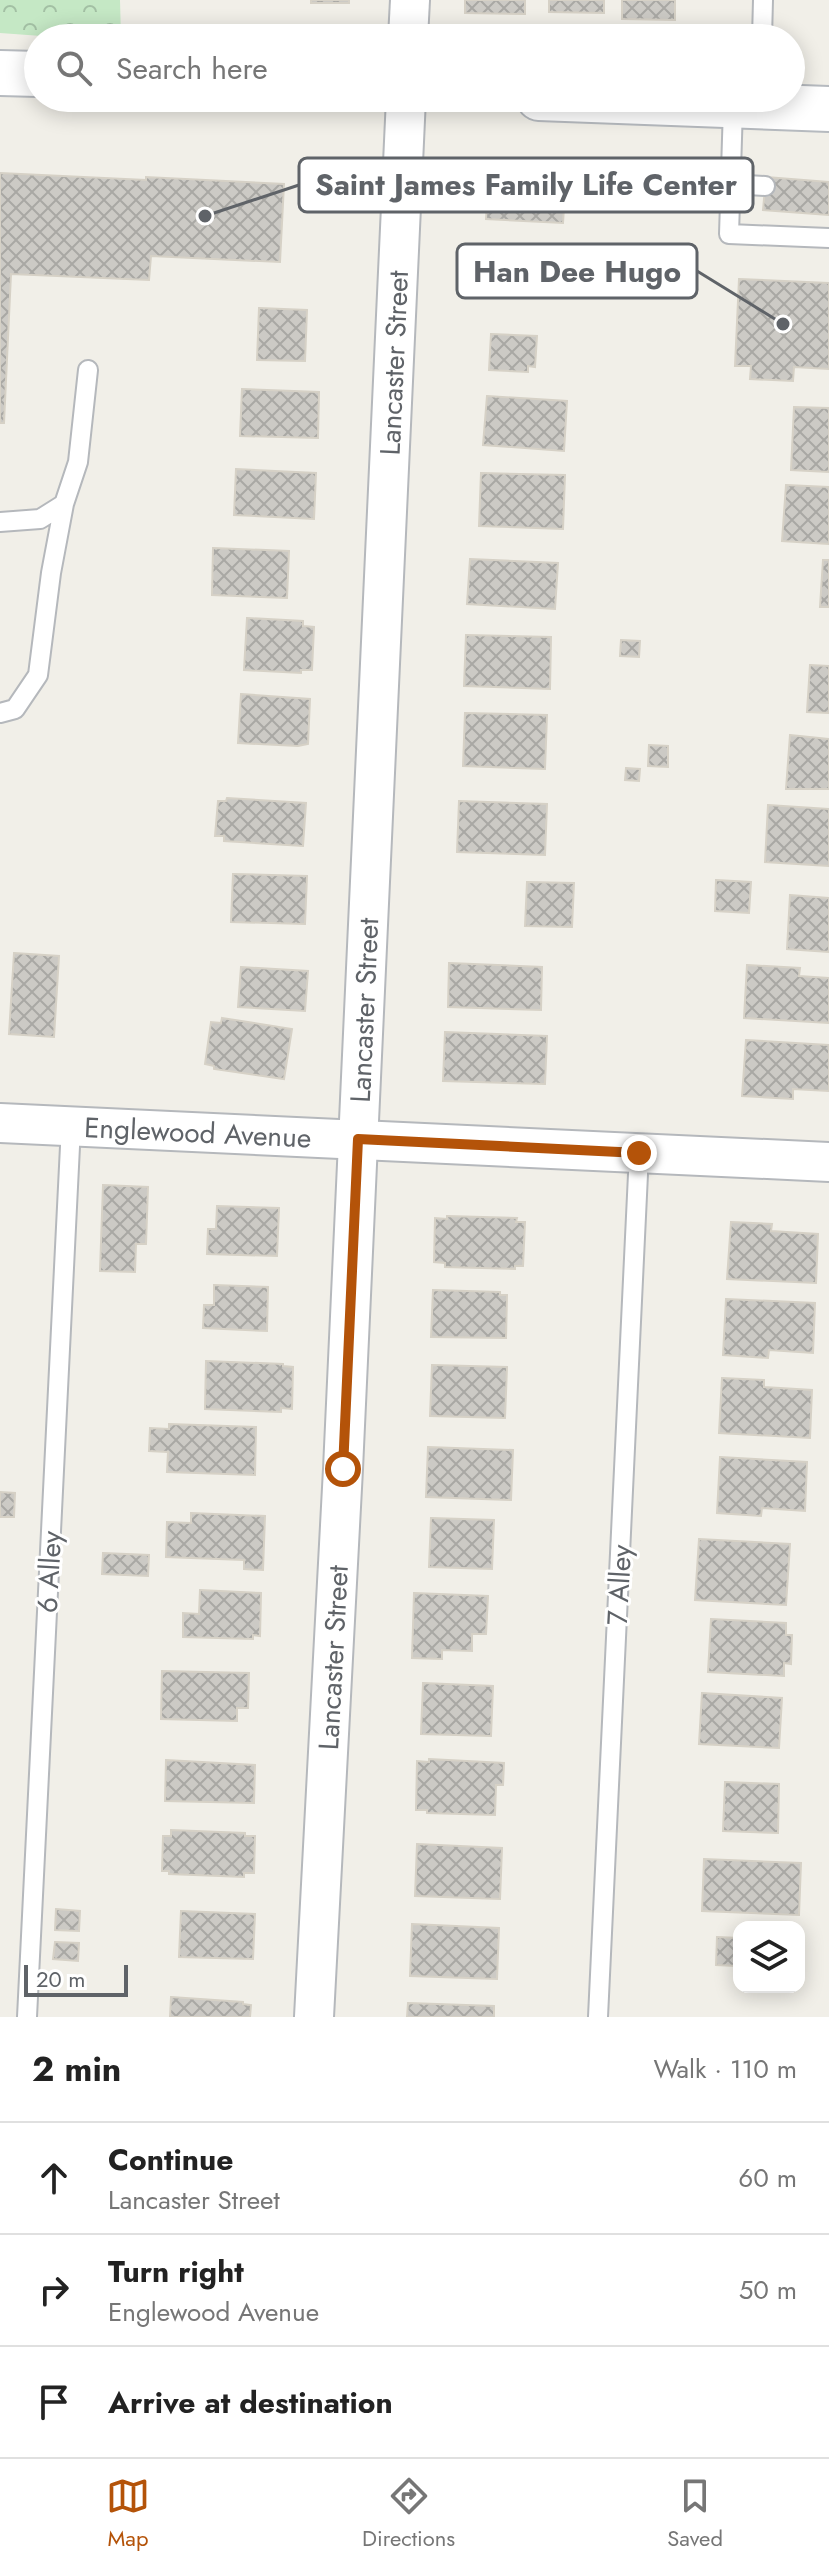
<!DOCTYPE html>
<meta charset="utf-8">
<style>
:root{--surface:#fff;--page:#f2f2f2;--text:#222;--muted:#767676;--line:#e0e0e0;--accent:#b45309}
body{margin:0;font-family:Jost,sans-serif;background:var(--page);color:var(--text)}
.controls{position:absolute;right:24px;bottom:24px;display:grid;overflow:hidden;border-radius:16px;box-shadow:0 4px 20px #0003}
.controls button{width:72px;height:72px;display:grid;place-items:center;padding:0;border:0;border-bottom:2px solid var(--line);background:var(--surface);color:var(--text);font:40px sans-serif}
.scale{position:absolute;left:24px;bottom:20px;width:104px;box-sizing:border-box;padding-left:8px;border:4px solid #5f6368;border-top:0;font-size:22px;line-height:28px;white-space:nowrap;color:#5f6368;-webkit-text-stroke:6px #fff;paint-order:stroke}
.stop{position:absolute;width:24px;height:24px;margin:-18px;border:6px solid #b45309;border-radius:50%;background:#fff}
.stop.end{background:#b45309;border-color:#fff;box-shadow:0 2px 8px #0008}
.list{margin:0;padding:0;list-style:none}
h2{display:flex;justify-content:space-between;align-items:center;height:104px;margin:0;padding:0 32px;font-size:34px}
h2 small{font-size:26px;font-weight:400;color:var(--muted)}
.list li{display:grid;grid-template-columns:52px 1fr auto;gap:24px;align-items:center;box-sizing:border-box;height:112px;padding:0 32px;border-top:2px solid var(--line)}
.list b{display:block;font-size:30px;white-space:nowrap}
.list p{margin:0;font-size:26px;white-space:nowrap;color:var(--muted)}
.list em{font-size:26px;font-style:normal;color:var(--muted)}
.icon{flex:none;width:44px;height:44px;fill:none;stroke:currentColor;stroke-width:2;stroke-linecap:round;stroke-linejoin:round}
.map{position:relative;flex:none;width:829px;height:2017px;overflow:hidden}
.search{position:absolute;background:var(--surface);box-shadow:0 4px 20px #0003;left:24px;right:24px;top:24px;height:88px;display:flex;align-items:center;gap:20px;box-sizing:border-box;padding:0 28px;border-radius:44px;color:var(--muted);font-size:30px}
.sheet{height:440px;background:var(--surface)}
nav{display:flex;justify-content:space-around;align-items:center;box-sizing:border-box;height:112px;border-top:2px solid var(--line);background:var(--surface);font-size:22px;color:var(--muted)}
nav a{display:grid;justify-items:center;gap:4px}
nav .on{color:var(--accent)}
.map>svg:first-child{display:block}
.park{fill:url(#park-crowns)}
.building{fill:url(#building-cross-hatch);stroke:#d6d1c6;stroke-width:2}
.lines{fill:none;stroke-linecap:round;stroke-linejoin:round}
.lane-casing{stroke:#b5b8bc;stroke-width:22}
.street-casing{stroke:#b5b8bc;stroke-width:42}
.secondary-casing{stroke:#b6babf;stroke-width:48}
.lane{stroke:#fff;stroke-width:18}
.street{stroke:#fff;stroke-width:38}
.secondary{stroke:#fff;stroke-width:44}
.route{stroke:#b45309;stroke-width:10}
.labels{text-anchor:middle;stroke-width:6;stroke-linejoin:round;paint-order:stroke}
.street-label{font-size:28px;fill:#5f6368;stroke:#fff}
.leader{fill:none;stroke:#5f6368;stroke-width:3}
.callout-dot{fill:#5f6368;stroke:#fff;stroke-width:3}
.callout{fill:#fff;stroke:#5f6368;stroke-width:3}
.callout-label{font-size:30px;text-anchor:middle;font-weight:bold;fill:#5f6368}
</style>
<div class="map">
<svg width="829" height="2017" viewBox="0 0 829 2017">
<defs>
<pattern id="park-crowns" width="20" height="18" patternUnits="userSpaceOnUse" patternTransform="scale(2)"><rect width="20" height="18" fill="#c5e8c5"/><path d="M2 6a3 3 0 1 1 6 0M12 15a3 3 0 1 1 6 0" fill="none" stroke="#a3c0a4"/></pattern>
<pattern id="building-cross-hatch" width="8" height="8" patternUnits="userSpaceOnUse" patternTransform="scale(2)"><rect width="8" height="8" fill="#cccac5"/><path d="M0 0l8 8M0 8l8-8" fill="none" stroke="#a9a8a4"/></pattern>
</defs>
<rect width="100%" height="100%" fill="#f1efe8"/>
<path class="park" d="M0 0H120L121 38H69L0 33Z"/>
<path class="building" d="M311 0H349V3H311Z
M465 0H525V14L465 13Z
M549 0H604V13L549 12Z
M622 0H675V20L622 19Z
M489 171 566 176 563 223 486 219Z
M0 173 146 180V177L284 184 280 262 151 256 149 280 11 274 4 423H0Z
M766 177 829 182V215L763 210Z
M739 279 829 283V369L794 367 793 381 750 379 751 366H735Z
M259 308 307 310 305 361 257 360Z
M491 334 537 336 535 367 528 366V372L489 370Z
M242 389 319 392 318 438 240 436Z
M487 396 567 401 564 451 483 445Z
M794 407 829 408V472L791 470Z
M236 469 316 473 314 519 234 515Z
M481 473 565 475 563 529 479 526Z
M786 485 829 487V544L782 541Z
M213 548 289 551 287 598 212 595Z
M470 559 558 563 555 609 467 604Z
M823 560H829V607H820Z
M247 618 303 621V626L314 627 312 670H301V673L244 670Z
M466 635 551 637 550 689 464 686Z
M621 640 640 641 639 657 620 656Z
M810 665 829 666V713L807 712Z
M241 694 310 699 308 744 298 746 238 743Z
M465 713 547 715 545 769 463 766Z
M790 735 829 739V789H786Z
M649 745 668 746V767L648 766Z
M626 768 640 769 639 781 625 780Z
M227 798 306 803 303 846 224 841V836H215L218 801H226Z
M459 801 547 804 545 855 457 852Z
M768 805 829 809V866L765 862Z
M233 874 307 876 305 924 231 922Z
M716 880 751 882 749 913 715 911Z
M527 882 574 883 572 927 525 926Z
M790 895 829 898V952L787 949Z
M14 953 59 956 54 1037 9 1034Z
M449 963 542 967 541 1010 448 1007Z
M747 965 800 968 799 976 829 978V1023L744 1018Z
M241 967 308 971 305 1011 238 1007Z
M222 1018 292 1029 284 1079 214 1069V1066L205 1064 211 1022 221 1023Z
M445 1032 547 1036 545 1084 443 1081Z
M746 1040 829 1045V1091L793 1089V1099L742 1096Z
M103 1185 148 1187 146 1244H136L135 1272 100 1271Z
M217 1206 279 1208 277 1256 207 1254 208 1229H216Z
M447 1216 517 1218 516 1222H525L523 1266H515V1269L445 1267V1263L434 1262 435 1218 447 1219Z
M731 1222 772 1224 771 1231 818 1234 816 1283 727 1279Z
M214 1285 268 1287 267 1331 203 1328 204 1305H214Z
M433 1290 500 1292V1295H507L506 1338 431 1337Z
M726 1299 815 1303 813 1353 769 1350 768 1358 723 1355Z
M206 1361 283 1364V1366L293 1367 292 1409 281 1408V1412L205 1409Z
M432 1365 507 1367 505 1418 430 1416Z
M722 1378 764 1380V1387L812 1390 810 1438 719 1433Z
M169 1424 256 1427 255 1475 167 1472 168 1452 149 1451 150 1428 169 1429Z
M428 1447 513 1450 511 1500 426 1497Z
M720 1457 807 1462 805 1511 762 1508 761 1516 717 1513Z
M0 1492 15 1493 14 1517H0Z
M191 1513 265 1516 263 1570 244 1569V1560L166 1557 167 1522 191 1523Z
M431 1518 494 1520 492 1569 429 1567Z
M699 1539 790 1544 786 1605 695 1600Z
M103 1553 149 1555 148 1576 102 1574Z
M200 1590 261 1593 260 1636 253 1635V1639L183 1637V1613L199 1614Z
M414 1593 488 1596 486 1634H472V1651L442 1650V1659L412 1658Z
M711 1619 786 1623V1635H792L791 1664 784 1663V1676L708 1672Z
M162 1671 249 1673 248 1708H237V1721L161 1719Z
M423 1683 493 1686 491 1736 421 1734Z
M702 1693 782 1698 779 1748 699 1744Z
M429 1759 504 1763 503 1785H496L495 1815 427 1813V1810H416L417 1761 429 1762Z
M166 1760 255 1765 254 1803 165 1801Z
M725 1782 779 1784 778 1833 723 1831Z
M171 1830 245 1833V1836H255L254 1873H244V1877L169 1874V1871H162L163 1836H171Z
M417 1844 502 1848 500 1899 415 1896Z
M704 1859 801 1863 799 1915 702 1911Z
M56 1909 80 1911 79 1931 55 1930Z
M181 1911 255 1914 253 1959 179 1957Z
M412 1924 499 1928 497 1979 410 1976Z
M717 1937 739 1938V1983H736L737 1966 716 1965Z
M55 1942 79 1943 78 1961 53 1959Z
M171 1997 243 2002V2004L251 2005 250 2017H170Z
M408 2003 494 2006V2017H407Z"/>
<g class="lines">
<g class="lane-casing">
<path id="lane" d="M762 38 763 0
M733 107 729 234 829 238
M731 184 765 186
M0 522 40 519 64 504
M0 713 15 709 38 675 51 573 64 504 78 462 88 370
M27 2017 71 1126
M598 2017 639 1153"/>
</g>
<g class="street-casing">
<g id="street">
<path d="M408 38 410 0"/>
<path id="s1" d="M0 1123 829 1162"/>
<path id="s2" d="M314 2017 343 1469 406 98"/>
</g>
</g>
<g class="secondary-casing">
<path id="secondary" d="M0 73 38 74
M539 98 829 109"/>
</g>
<use href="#lane" class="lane"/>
<use href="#street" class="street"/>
<use href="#secondary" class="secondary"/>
</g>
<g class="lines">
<path class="route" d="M343 1469 358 1139 639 1153"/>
</g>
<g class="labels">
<g class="street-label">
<text dy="10" stroke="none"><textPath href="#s2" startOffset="1656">Lancaster Street</textPath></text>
<text dy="10" stroke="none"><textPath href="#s2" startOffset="1008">Lancaster Street</textPath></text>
<text dy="10" stroke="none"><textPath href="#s1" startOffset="198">Englewood Avenue</textPath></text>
<text transform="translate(49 1572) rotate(-87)" y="10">6 Alley</text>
<text transform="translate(619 1585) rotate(-87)" y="10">7 Alley</text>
<text dy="10" stroke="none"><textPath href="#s2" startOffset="360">Lancaster Street</textPath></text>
</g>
</g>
<path class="leader" d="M205 216L299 185M783 324L697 271"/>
<g class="callout-dot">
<circle cx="205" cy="216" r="8"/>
<circle cx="783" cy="324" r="8"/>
</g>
<g class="callout">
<rect x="299" y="158" width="454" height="54" rx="8"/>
<rect x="457" y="244" width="240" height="54" rx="8"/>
</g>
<g class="callout-label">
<text x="526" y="195">Saint James Family Life Center</text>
<text x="577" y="282">Han Dee Hugo</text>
</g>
</svg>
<div class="controls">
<button><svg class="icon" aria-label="layers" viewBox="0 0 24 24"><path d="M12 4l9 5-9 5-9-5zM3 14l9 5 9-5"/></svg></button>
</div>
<div class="scale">20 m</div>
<div class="stop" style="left:343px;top:1469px"></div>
<div class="stop end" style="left:639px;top:1153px"></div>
<div class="search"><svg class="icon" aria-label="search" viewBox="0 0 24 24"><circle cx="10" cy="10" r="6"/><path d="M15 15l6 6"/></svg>Search here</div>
</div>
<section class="sheet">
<h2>2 min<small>Walk · 110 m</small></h2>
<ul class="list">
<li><svg class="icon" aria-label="ahead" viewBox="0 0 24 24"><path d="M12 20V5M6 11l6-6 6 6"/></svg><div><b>Continue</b><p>Lancaster Street</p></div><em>60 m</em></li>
<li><svg class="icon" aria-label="right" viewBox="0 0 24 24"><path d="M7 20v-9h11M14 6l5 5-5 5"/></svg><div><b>Turn right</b><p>Englewood Avenue</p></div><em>50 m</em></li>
<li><svg class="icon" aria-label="arrive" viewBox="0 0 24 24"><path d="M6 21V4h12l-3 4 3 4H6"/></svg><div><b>Arrive at destination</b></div></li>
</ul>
</section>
<nav>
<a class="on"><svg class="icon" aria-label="map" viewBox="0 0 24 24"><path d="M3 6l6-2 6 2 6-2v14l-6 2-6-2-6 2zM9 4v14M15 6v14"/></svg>Map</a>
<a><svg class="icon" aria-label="directions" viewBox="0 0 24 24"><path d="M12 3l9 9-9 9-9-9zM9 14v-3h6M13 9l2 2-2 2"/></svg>Directions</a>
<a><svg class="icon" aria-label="saved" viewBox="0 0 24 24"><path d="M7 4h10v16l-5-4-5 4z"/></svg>Saved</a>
</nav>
